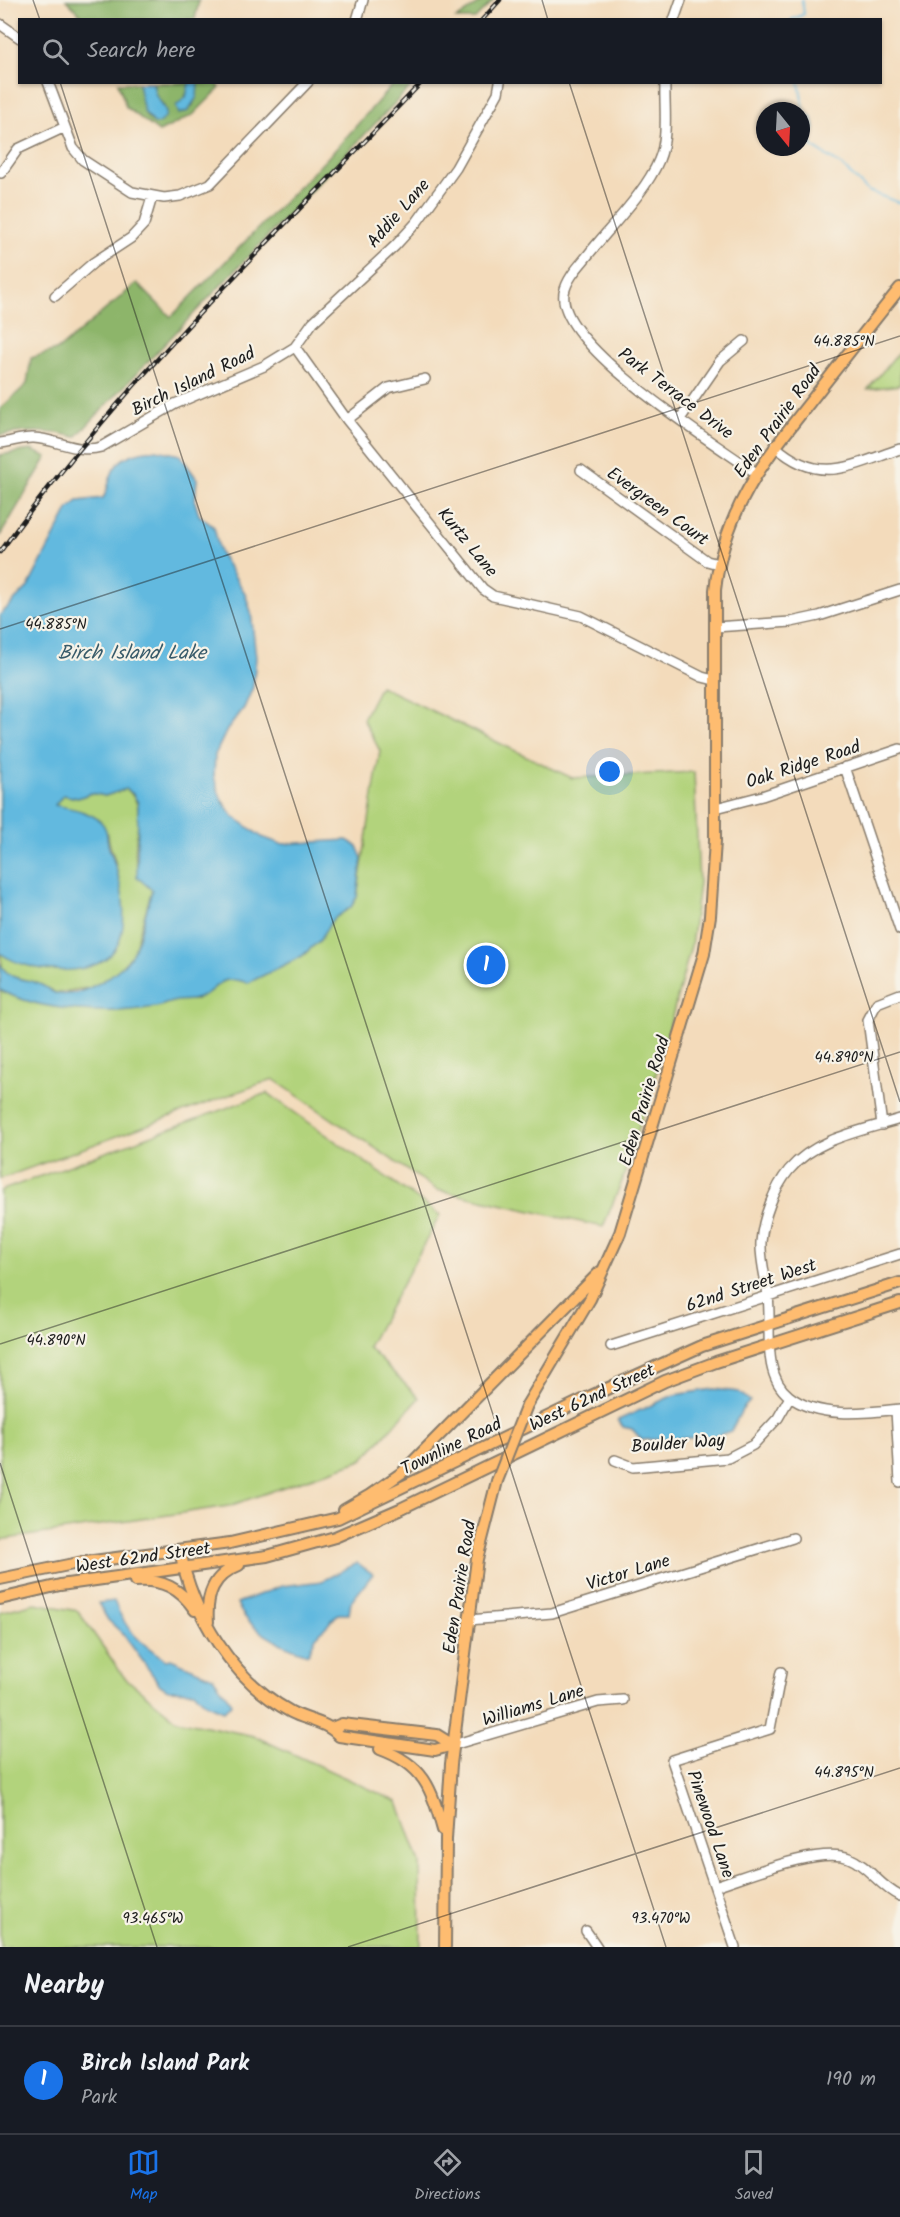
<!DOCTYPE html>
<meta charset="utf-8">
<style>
:root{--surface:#171b24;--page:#242831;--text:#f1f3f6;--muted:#9ea1a6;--line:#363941;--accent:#1a73e8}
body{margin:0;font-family:Kalam,sans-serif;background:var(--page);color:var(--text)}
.compass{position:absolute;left:756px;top:102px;width:54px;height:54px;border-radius:50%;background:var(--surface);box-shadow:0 2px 4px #0004;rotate:162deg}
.you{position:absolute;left:610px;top:772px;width:21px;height:21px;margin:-15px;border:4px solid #fff;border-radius:50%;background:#1a73e8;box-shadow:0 0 0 9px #1a73e833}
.badge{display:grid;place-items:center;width:39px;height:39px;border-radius:50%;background:var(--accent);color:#fff;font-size:20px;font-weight:700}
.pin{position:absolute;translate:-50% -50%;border:3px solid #fff;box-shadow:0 2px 6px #0006}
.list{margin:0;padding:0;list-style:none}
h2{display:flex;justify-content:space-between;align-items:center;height:78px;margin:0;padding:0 24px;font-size:26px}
h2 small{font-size:20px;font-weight:400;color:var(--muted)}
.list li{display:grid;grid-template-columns:39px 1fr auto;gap:18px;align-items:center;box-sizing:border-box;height:108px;padding:0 24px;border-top:2px solid var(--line)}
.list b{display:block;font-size:22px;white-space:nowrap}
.list p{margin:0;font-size:20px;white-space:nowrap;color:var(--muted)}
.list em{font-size:20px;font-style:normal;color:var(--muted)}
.icon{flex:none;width:33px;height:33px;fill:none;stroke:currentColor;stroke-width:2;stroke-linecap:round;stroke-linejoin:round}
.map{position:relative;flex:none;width:900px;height:1947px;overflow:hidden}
.search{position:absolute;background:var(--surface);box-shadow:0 2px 4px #0004;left:18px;right:18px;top:18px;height:66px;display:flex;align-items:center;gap:15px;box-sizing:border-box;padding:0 21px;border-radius:0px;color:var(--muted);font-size:22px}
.sheet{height:186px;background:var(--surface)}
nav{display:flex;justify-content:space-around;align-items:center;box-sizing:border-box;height:84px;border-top:2px solid var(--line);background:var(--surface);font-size:16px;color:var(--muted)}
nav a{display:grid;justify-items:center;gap:3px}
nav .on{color:var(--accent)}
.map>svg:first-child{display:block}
.green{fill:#b2d37b;stroke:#67784c;stroke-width:1.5}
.forest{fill:#8db56b;stroke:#546844;stroke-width:1.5}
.water{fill:#62b9df;stroke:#3f6a7e;stroke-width:1.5}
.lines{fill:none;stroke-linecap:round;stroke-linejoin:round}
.stream{stroke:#62b9df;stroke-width:2}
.minor-casing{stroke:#887c6c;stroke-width:12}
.major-casing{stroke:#887c6c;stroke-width:14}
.minor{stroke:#fff;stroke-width:9}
.major{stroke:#febc70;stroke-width:10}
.rail-casing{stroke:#1c1c1c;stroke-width:4.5}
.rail{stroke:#f7f3e8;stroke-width:2;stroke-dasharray:7;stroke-linecap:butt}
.major-bridge-casing{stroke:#887c6c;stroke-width:14;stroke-linecap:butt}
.major-bridge{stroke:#febc70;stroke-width:10}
.ticks{fill:none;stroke:#1c1c1c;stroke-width:1.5;stroke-opacity:0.45}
.labels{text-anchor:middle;stroke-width:4.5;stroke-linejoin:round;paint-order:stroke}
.street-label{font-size:18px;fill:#1c1c1c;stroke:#f7f3e8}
.water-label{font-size:20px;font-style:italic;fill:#385b6a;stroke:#f7f3e8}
.ticks-label{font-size:15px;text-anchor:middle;fill:#1c1c1c;stroke:#f7f3e8;stroke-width:4.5;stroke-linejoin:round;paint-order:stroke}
</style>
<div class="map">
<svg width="900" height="1947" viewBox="0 0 900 1947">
<rect width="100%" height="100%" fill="#f7f3e8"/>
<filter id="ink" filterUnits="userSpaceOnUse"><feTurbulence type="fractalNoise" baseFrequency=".0167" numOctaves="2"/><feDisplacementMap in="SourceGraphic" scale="12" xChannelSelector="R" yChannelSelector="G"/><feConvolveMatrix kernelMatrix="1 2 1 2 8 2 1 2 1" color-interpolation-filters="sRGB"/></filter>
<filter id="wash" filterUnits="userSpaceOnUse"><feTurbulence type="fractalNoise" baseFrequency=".008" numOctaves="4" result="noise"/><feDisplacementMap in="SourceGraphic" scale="24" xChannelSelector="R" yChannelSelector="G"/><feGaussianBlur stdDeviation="1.35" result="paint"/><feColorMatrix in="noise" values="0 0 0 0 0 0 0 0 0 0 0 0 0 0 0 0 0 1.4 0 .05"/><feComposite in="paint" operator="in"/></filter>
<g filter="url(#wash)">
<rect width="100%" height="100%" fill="#f3dbbb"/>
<path class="green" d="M900 350V385L868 389Z
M380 686 572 778 694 772 699 883 691 946 661 1058 622 1181 603 1227 437 1190 273 1079 0 1179V990L6 993 155 1007 178 1000H195L214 985 232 978 248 983 302 956 320 940 332 920 351 907 357 897 380 751 363 719Z
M126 789C149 804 132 837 136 861 137 871 146 882 152 890L133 954 118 971 94 987 56 993 37 983 20 981 3 971 0 953C13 963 55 972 71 969 135 957 126 912 115 861 113 851 108 845 108 834L90 815 54 805 63 795 78 798 91 793 105 796Z
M267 1093 440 1215 368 1347 419 1398 362 1460 229 1506 0 1540V1191Z
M35 1603 78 1611 124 1677 177 1720 254 1736 398 1802 420 1863 421 1947H0V1612Z"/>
<path class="forest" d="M66 0H199L195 19 86 20Z
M484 0H494L475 19H456Z
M118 83H138L146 116 155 124 165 108 155 94 153 83H189V90L181 103 183 113 193 105 198 83H217L220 88 193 115 159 132 126 107Z
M394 83H414L76 437C49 430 27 431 0 435V409L27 384 31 358 59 349 137 283 171 317 334 151Z
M31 450 47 457 0 536V455Z"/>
<path class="water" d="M138 83H153L155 94 166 111C166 119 162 122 155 124L144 112Z
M189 83H198L197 97 188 111 179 114 176 106 186 97Z
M157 450 180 455 197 479 195 502 199 515 214 527 220 553 245 593 251 612 256 658 253 687 244 708 227 730 215 755 214 777 221 799 233 816 262 837 281 844 347 840 357 846 362 858 357 897 351 907 332 920 320 940 302 956 248 983C214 972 220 992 195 999 190 1001 183 1000 177 1001 169 1002 162 1006 155 1007 109 1015 41 1012 0 990V964C11 982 23 977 39 984 45 986 50 991 55 993 79 1000 123 973 133 952 142 934 146 910 152 890L137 877 138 803 133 794 126 789 105 796 91 793 78 798 63 795 55 805C69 808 90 811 101 822 109 830 106 839 109 848 119 874 130 913 119 942 103 982 28 974 0 953V615L28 587 69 508 78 501 103 498C108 490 108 484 111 476 117 455 139 451 157 450Z
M714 1389 739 1392 750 1401 742 1410 731 1431 713 1437 642 1440 632 1429 623 1427 618 1420 674 1395Z
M357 1563 373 1574 351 1602 349 1614H338L316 1637 308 1654C282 1646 247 1630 237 1603L282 1586 322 1581Z
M114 1601C126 1631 139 1642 166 1660L171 1659 213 1677 232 1703 224 1711 205 1703 194 1691 168 1690 160 1685 123 1634 108 1620 98 1603Z"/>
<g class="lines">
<path class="stream" d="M791 20 804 14 802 0
M799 82 804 112 812 119 814 128 810 138 813 147 841 165 868 191 900 203"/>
</g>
</g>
<g filter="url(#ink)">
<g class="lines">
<g class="minor-casing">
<path id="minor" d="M357 20 363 0
M674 20 681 0
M0 24 20 38
M48 82 73 148 83 160 132 192 164 198 180 196 210 184 308 82
M665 82C664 107 669 136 659 160 646 192 610 227 588 255 579 266 567 278 564 293 556 345 716 444 756 473
M1 173 18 149 65 127
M55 296 93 263 131 238 144 224 152 197
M295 347 347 420 483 589 493 596 581 616 702 677 714 680
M680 419 720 361 744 341
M347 420 388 388 425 379
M0 443C11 442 23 437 34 438 56 439 78 454 101 447L175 404 264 366 295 347 313 322 395 246 417 222 456 168 498 93 500 82
M775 446C820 486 850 466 900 449
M581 470 707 561 718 564
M715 627 791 622 819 616 900 590
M845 767 900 930
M716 808 762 796 900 749
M900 1119C862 1131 816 1138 789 1170 774 1188 763 1218 761 1242 760 1260 766 1278 768 1296 772 1327 761 1374 789 1396 818 1419 865 1413 900 1409
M882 1125 868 1020 877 1003 900 994
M611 1346 900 1254
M896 1410 900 1482
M615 1460 633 1467 728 1458 753 1445 778 1418 790 1397
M469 1620 552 1613 793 1538
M453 1745 598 1702 623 1700
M715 1886C747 1876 818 1846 849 1858 869 1866 880 1887 900 1896
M586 1931 597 1947
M735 1947 672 1760 770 1729 781 1672"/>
</g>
<g class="major-casing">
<path id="major" d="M527 1405 590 1299 620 1233 704 954 710 916 715 841V590C724 509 766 458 814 397 843 360 871 324 900 288
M344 1510 370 1495 403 1472 600 1272
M180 1550C192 1614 232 1680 291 1712 306 1720 328 1722 339 1736L435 1750 453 1745
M0 1579 78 1563 230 1543 338 1518 591 1396 702 1346 900 1283
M135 1581C162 1579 180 1588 195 1610
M0 1599 60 1585 267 1556 335 1537 400 1509 665 1381 716 1362 900 1303
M208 1622C206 1595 213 1575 239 1565
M332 1728 342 1724 437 1735 453 1745
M380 1749C424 1765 431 1787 443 1830
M445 1947 446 1839 451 1764 477 1559 497 1481"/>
</g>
<use href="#minor" class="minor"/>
<use href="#major" class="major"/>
<g class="rail-casing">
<path id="rail" d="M482 20 500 0
M0 552C123 381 277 234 422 82"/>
</g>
<use href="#rail" class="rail"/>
<g class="major-bridge-casing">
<path id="major-bridge" d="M497 1481 527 1405"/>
</g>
<use href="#major-bridge" class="major-bridge"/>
</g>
</g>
<path class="ticks" d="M33 0 40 20M542 0 548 20M60 82 666 1947M569 82 900 1102M0 629 900 336M0 1344 900 1052M0 1463 157 1947M348 1947 900 1768"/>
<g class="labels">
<g class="street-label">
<text transform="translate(398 213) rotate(-49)" y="6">Addie Lane</text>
<text transform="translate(193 381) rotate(-26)" y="6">Birch Island Road</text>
<text transform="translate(676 393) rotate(37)" y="6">Park Terrace Drive</text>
<text transform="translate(777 421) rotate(-54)" y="6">Eden Prairie Road</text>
<text transform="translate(658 506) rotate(36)" y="6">Evergreen Court</text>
<text transform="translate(468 542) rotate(51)" y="6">Kurtz Lane</text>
<text transform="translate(803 764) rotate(-18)" y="6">Oak Ridge Road</text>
<text transform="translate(644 1101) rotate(-73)" y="6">Eden Prairie Road</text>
<text transform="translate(751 1285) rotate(-18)" y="6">62nd Street West</text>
<text transform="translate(592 1397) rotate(-25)" y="6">West 62nd Street</text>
<text transform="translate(678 1443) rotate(-4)" y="6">Boulder Way</text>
<text transform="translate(451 1446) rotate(-26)" y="6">Townline Road</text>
<text transform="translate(143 1557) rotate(-8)" y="6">West 62nd Street</text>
<text transform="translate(628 1572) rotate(-17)" y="6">Victor Lane</text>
<text transform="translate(459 1587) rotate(-81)" y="6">Eden Prairie Road</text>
<text transform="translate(533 1705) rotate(-17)" y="6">Williams Lane</text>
<text transform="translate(711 1824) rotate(71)" y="6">Pinewood Lane</text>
</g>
<g class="water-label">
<text x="132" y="659">Birch Island Lake</text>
</g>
</g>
<g class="ticks-label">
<text x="844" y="346">44.885°N</text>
<text x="56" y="629">44.885°N</text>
<text x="844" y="1062">44.890°N</text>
<text x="56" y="1345">44.890°N</text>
<text x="844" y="1777">44.895°N</text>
<text x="153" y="1923">93.465°W</text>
<text x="661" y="1923">93.470°W</text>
</g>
</svg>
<svg class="compass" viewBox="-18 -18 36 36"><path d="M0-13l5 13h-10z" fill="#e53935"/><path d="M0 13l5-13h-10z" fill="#9ea1a6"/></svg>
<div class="you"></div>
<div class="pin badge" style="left:486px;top:965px">1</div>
<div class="search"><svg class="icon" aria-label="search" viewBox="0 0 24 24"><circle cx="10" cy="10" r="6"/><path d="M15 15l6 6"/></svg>Search here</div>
</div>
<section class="sheet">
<h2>Nearby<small></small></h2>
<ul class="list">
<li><span class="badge">1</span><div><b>Birch Island Park</b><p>Park</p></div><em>190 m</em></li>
</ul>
</section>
<nav>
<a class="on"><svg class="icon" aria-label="map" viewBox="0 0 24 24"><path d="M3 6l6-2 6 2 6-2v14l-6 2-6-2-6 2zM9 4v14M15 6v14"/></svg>Map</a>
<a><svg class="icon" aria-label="directions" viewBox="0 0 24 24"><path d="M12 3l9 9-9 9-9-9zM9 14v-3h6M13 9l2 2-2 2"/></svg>Directions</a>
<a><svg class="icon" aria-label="saved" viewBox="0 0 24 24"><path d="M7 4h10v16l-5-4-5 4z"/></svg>Saved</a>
</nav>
